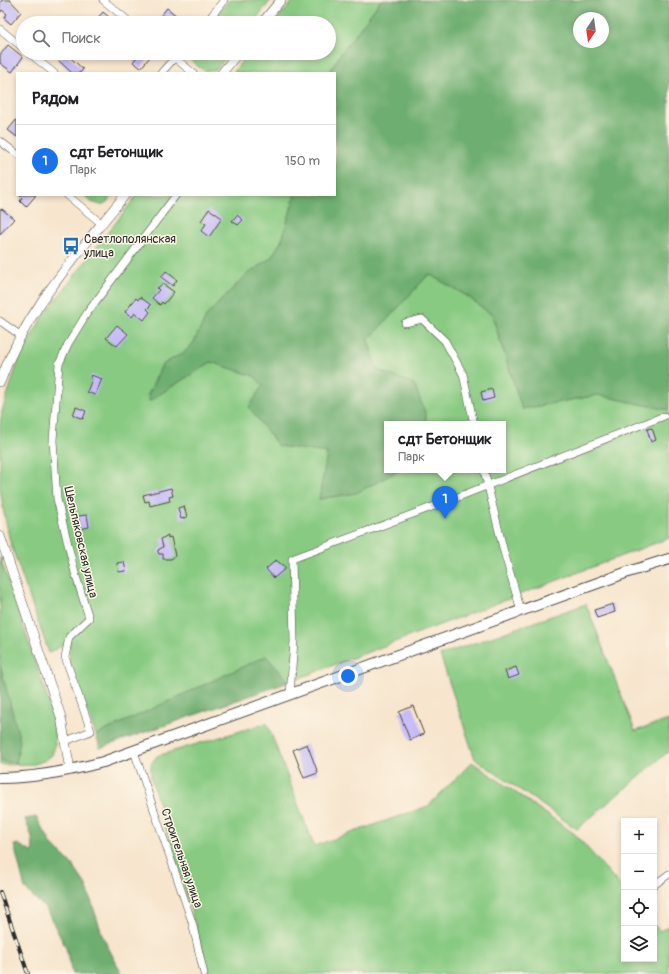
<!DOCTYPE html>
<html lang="ru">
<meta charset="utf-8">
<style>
:root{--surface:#fff;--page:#f2f2f2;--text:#202124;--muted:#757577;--line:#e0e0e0;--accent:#1a73e8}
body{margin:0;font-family:Pangolin,sans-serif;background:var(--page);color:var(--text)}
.controls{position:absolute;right:12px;bottom:12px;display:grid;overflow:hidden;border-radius:0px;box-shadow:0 2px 6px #0003}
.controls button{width:36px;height:36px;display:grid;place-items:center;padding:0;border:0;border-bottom:1px solid var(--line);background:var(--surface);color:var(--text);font:20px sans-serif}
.compass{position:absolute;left:573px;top:12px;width:36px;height:36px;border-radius:50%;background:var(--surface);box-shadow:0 2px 6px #0003;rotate:193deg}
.you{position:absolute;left:348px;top:676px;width:14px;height:14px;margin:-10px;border:3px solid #fff;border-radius:50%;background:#1a73e8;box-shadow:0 0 0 6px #1a73e833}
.badge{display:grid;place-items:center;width:26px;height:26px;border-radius:50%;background:var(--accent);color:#fff;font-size:13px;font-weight:700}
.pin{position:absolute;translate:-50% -33px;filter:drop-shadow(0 1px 2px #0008)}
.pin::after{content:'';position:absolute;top:21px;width:14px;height:12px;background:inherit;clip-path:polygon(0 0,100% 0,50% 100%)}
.popup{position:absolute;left:384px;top:421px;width:122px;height:52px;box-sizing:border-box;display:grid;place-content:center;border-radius:0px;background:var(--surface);filter:drop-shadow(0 1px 3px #0005);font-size:13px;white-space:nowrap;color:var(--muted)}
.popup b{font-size:15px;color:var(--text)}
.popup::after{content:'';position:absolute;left:50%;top:100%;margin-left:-8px;border:8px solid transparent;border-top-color:var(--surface)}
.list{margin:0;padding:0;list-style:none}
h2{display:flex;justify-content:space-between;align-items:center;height:52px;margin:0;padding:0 16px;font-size:17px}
h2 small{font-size:13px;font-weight:400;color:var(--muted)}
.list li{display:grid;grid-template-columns:26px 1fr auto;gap:12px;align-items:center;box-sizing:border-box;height:72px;padding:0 16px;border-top:1px solid var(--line)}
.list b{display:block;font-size:15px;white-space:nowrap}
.list p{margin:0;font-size:13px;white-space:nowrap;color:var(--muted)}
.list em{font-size:13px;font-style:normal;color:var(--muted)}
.icon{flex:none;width:22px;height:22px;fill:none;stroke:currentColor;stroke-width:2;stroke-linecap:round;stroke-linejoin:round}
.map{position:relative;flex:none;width:669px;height:974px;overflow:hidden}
.search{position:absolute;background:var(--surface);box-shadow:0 2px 6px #0003;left:16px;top:16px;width:320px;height:44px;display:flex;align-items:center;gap:10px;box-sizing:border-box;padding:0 14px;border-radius:22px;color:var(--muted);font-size:15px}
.panel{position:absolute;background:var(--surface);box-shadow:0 2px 6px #0003;left:16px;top:72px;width:320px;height:124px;border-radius:0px}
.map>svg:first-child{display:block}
.green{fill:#88ca82;stroke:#5a7a56}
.forest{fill:#6eae70;stroke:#4c6c4e;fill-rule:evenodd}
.building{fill:#c5baf8}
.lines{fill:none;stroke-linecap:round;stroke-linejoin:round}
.minor-casing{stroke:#4a4743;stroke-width:8}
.tertiary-casing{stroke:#4a4743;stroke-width:10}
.secondary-casing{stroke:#4a4743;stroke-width:12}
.minor{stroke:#fff;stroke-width:7}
.tertiary{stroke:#fff;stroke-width:9}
.secondary{stroke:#fff;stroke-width:10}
.rail-casing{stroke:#2b2b2b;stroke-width:4}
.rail{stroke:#fcf5e5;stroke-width:2.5;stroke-dasharray:8;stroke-linecap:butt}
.labels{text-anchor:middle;stroke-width:3;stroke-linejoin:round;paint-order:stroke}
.poi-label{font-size:12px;fill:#2b2b2b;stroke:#fcf5e5;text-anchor:start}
.street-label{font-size:12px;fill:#2b2b2b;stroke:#fcf5e5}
</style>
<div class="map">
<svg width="669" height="974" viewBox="0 0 669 974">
<rect width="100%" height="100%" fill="#fcf5e5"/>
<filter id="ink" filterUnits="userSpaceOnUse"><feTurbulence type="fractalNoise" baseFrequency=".025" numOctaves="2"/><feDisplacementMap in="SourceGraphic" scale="8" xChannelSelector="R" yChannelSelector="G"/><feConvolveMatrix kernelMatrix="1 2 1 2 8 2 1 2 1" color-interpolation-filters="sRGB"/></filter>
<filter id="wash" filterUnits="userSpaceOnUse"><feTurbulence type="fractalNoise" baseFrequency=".012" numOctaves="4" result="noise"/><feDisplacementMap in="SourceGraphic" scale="16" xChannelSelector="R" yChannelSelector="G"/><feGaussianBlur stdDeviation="0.9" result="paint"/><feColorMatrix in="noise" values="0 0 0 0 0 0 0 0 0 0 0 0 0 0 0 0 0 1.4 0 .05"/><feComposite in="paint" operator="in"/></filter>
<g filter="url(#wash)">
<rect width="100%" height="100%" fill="#f7e5cd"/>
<path class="green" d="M229 0H271L253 23H210Z
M294 0H381L340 55 329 73H233L248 53H329V23H274Z
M187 53H229C225 57 221 65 216 69 205 76 192 62 186 55Z
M84 195H113L107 202 101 205 91 202Z
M137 195H295L282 240 271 258 247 274 207 315 194 342 186 351 162 365 148 395 149 401 211 362 254 376 327 453 320 499 356 493 400 470H503V424H425L426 415 414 384 377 370 368 340 429 274 467 296 492 315 522 409 598 395 669 410V538L289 682 266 656 96 735 69 664 70 641 49 653 10 542 3 508 0 488V424L2 411 18 362 41 319Z
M0 557 47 696 54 722 55 746 52 755 46 760 35 764 0 765V761L16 763 19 741 0 665Z
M586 604 635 731 669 720V751L577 829 475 759 440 655Z
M267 723 314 846 428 806 472 762 575 834 624 890V959H654V924L660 931 669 926V974H207L203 951 151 778V764L157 756Z"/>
<path class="forest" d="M381 0H669V410L598 395 522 409 492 315 467 296 429 274 368 340 377 370 414 384 426 415 425 424H387V470H400L356 493 319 499 327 453 278 446 249 407 263 385 254 376 211 362 149 401 148 395 162 365 186 351 194 342 207 315 247 274 271 258 282 240 295 195H335V73H329L340 55ZM579 18H603V42H579Z
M266 656 289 682 100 748 96 735Z
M0 665 20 741 16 763 0 761Z
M36 817 53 846 71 863 86 885 103 937 122 974H72L66 948 46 909 25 889 14 845 18 844 33 853 32 837 25 819Z"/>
<g id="blocks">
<path class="building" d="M2 0H10L21 12 11 24 4 18 7 14 2 10 0 13V3Z
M167 8 179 18 175 23H155Z
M103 12 116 23H95L94 22Z
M8 45 23 57 12 72 0 63V55Z
M65 53 83 69 80 73H72L58 60Z
M140 53H153L141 68 133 62Z
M17 119V137L8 130Z
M19 195H36L26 207 20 201 22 198Z
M2 209 14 219 0 234V210Z
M209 209 222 218 209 237 201 231 206 224 201 221Z
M237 215 243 220 238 225 232 221Z
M166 271 177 280 173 286 161 277Z
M163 284 174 292 164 304 162 302 160 305 152 298 159 290 157 288Z
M140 297 151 305 147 309 150 312 144 320 135 313 132 317 125 312 136 298 138 300Z
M117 325 128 334 117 346 106 338Z
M91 375 102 379 95 395 87 392 92 379 90 378Z
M492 389 494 398 483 401 481 392Z
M76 407 86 411 83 419 73 415Z
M652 428 656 440 651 442 647 429Z
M171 488 173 496 169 497 170 501 150 506 149 501 145 502 143 495Z
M184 506 187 517 181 519 178 508Z
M87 515 89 527 80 529 78 516Z
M168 535V538L171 537 175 556 171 559H163V554H159L158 552V550L163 547 161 539Z
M276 560 286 568 274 578 266 569Z
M124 562 126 571 118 572 117 563Z
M613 604 615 612 597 618 594 610Z
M516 667 519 675 508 679 505 671Z
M413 706 424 734 410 740 399 712Z
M307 744 318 773 304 778 293 750Z"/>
</g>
</g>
<g filter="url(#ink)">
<use href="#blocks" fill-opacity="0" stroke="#4a4743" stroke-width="1"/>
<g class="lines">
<g class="minor-casing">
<path id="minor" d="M103 0 131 23
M206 23 224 0
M0 29 23 48
M29 53 54 73
M169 53 193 73
M161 73 179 53
M0 141 17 154
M67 195 102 224
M0 321 20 335
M405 323 422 319 445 341 463 374 474 424
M484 470 504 552 521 611
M290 695 294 641 292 559 448 501 664 416
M66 741 91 731 65 657 69 637 89 618 75 573 57 499 53 440 59 364 68 344 87 313 176 195
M134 751 192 922 204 974
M654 885 669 874"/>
</g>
<g class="tertiary-casing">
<path id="tertiary" d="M262 23 281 0
M222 73 238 53
M0 382C26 309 77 255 125 195
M0 536 61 717 70 770"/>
</g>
<g class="secondary-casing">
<path id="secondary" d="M0 778C35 778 69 771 103 762L628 572 669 559"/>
</g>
<use href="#minor" class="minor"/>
<use href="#tertiary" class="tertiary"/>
<use href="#secondary" class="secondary"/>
<g class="rail-casing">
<path id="rail" d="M0 892 28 974"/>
</g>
<use href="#rail" class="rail"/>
</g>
</g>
<defs>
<g id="bus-bare" transform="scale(1.38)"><path d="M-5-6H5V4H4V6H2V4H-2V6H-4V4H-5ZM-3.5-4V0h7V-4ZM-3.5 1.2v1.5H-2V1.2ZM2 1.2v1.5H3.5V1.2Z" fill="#1f6fb2" stroke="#fcf5e5" stroke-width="2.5" paint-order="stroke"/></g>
</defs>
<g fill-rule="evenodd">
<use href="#bus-bare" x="71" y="246"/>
</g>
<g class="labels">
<g class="poi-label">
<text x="84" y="243">Светлополянская<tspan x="84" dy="14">улица</tspan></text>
</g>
<g class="street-label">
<text transform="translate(81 542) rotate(77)" y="4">Шельпяковская улица</text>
<text transform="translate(182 858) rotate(71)" y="4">Строительная улица</text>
</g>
</g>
</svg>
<div class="controls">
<button>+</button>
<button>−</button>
<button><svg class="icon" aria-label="locate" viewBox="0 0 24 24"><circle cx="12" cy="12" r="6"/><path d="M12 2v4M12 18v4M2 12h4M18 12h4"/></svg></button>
<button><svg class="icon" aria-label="layers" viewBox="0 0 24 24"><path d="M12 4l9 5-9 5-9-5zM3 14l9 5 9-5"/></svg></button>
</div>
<svg class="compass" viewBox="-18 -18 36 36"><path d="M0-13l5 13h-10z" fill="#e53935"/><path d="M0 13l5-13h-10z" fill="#757577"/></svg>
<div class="you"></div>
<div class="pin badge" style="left:445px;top:519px">1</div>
<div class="popup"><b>сдт Бетонщик</b>Парк</div>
<div class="search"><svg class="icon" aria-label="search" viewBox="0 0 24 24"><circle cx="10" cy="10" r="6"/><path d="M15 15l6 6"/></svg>Поиск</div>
<section class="panel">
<h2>Рядом<small></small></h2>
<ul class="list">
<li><span class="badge">1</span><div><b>сдт Бетонщик</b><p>Парк</p></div><em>150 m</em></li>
</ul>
</section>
</div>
